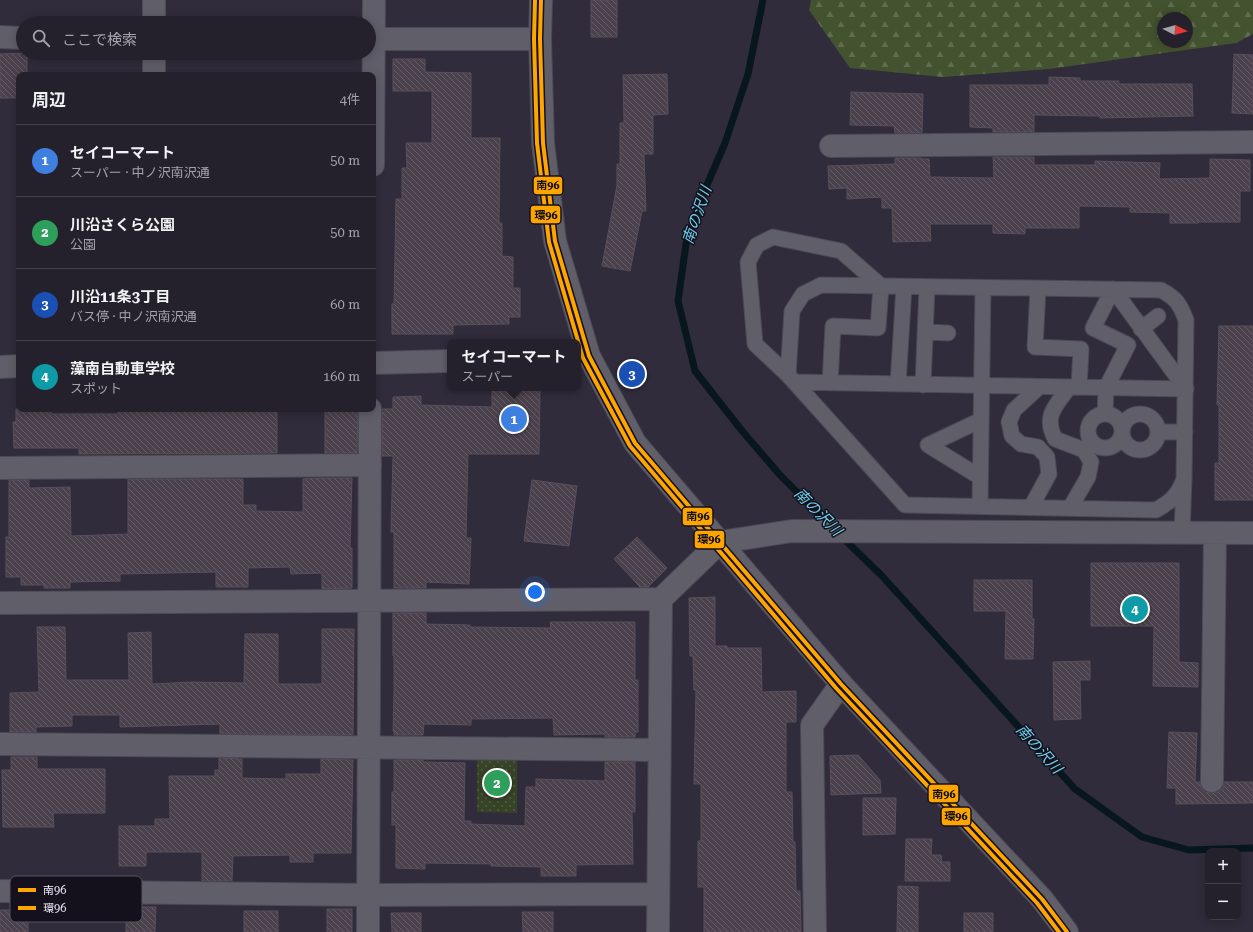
<!DOCTYPE html>
<html lang="ja">
<meta charset="utf-8">
<style>
:root{--surface:#24212c;--page:#2c2934;--text:#f1f3f6;--muted:#a3a3a9;--line:#413e48;--accent:#1a73e8}
body{margin:0;font-family:"Roboto Serif","Noto Sans JP",serif;background:var(--page);color:var(--text)}
.controls{position:absolute;right:12px;bottom:12px;display:grid;overflow:hidden;border-radius:8px;box-shadow:0 2px 10px #0003}
.controls button{width:36px;height:36px;display:grid;place-items:center;padding:0;border:0;border-bottom:1px solid var(--line);background:var(--surface);color:var(--text);font:20px sans-serif}
.compass{position:absolute;left:1157px;top:12px;width:36px;height:36px;border-radius:50%;background:var(--surface);box-shadow:0 2px 10px #0003;rotate:96deg}
.you{position:absolute;left:535px;top:592px;width:14px;height:14px;margin:-10px;border:3px solid #fff;border-radius:50%;background:#1a73e8;box-shadow:0 0 0 6px #1a73e833}
.badge{display:grid;place-items:center;width:26px;height:26px;border-radius:50%;background:var(--accent);color:#fff;font-size:13px;font-weight:700}
.pin{position:absolute;translate:-50% -50%;border:2px solid #fff;box-shadow:0 1px 4px #0006}
.popup{position:absolute;left:447px;top:339px;width:134px;height:52px;box-sizing:border-box;display:grid;place-content:center;border-radius:8px;background:var(--surface);filter:drop-shadow(0 1px 3px #0005);font-size:13px;white-space:nowrap;color:var(--muted)}
.popup b{font-size:15px;color:var(--text)}
.popup::after{content:'';position:absolute;left:50%;top:100%;margin-left:-8px;border:8px solid transparent;border-top-color:var(--surface)}
.list{margin:0;padding:0;list-style:none}
h2{display:flex;justify-content:space-between;align-items:center;height:52px;margin:0;padding:0 16px;font-size:17px}
h2 small{font-size:13px;font-weight:400;color:var(--muted)}
.list li{display:grid;grid-template-columns:26px 1fr auto;gap:12px;align-items:center;box-sizing:border-box;height:72px;padding:0 16px;border-top:1px solid var(--line)}
.list b{display:block;font-size:15px;white-space:nowrap}
.list p{margin:0;font-size:13px;white-space:nowrap;color:var(--muted)}
.list em{font-size:13px;font-style:normal;color:var(--muted)}
.icon{flex:none;width:22px;height:22px;fill:none;stroke:currentColor;stroke-width:2;stroke-linecap:round;stroke-linejoin:round}
.map{position:relative;flex:none;width:1253px;height:932px;overflow:hidden}
.search{position:absolute;background:var(--surface);box-shadow:0 2px 10px #0003;left:16px;top:16px;width:360px;height:44px;display:flex;align-items:center;gap:10px;box-sizing:border-box;padding:0 14px;border-radius:22px;color:var(--muted);font-size:15px}
.panel{position:absolute;background:var(--surface);box-shadow:0 2px 10px #0003;left:16px;top:72px;width:360px;height:340px;border-radius:8px}
.map>svg:first-child{display:block}
.grass{fill:url(#grass-dots)}
.forest{fill:url(#forest-firs);fill-rule:evenodd}
.lines{fill:none;stroke-linecap:round;stroke-linejoin:round}
.stream{stroke:#07171d;stroke-width:7}
.building{fill:url(#building-back-hatch);stroke:#584f5a}
.service-casing{stroke:#4c4956;stroke-width:17}
.minor-casing{stroke:#4c4956;stroke-width:24}
.tertiary-casing{stroke:#4c4956;stroke-width:24}
.service{stroke:#605e68;stroke-width:15}
.minor{stroke:#605e68;stroke-width:22}
.tertiary{stroke:#605e68;stroke-width:22}
.bus-1-casing{stroke:#14111d;stroke-width:7}
.bus-2-casing{stroke:#14111d;stroke-width:7}
.bus-1{stroke:#ffa500;stroke-width:4}
.bus-2{stroke:#ffa500;stroke-width:4}
.labels{text-anchor:middle;stroke-width:3;stroke-linejoin:round;paint-order:stroke}
.water-label{font-size:15px;font-style:italic;fill:#6fd0ed;stroke:#14111d}
.key{fill:#14111d;stroke:#565460;stroke-width:1}
.key-label{font-size:11px;fill:#f1effe}
.line-badge{stroke:#14111d;stroke-width:1.5}
.pale-badge-label{font-size:11px;text-anchor:middle;font-weight:bold;fill:#111}
</style>
<div class="map">
<svg width="1253" height="932" viewBox="0 0 1253 932">
<defs>
<pattern id="grass-dots" width="8" height="8" patternUnits="userSpaceOnUse"><rect width="8" height="8" fill="#374326"/><path d="M2 2h.1M6 6h.1" fill="none" stroke="#545e47" stroke-width="1.8" stroke-linecap="round"/></pattern>
<pattern id="forest-firs" width="22" height="20" patternUnits="userSpaceOnUse"><rect width="22" height="20" fill="#44532f"/><path d="M5 1l3.5 6h-7zM16 11l3.5 6h-7z" fill="#5f6c4e"/></pattern>
<pattern id="building-back-hatch" width="6" height="6" patternUnits="userSpaceOnUse"><rect width="6" height="6" fill="#4b414d"/><path d="M-1 5l2 2M0 0l6 6M5-1l2 2" fill="none" stroke="#655d68"/></pattern>
</defs>
<rect width="100%" height="100%" fill="#302c3b"/>
<path class="grass" d="M477 755H517V813L477 812Z"/>
<path class="forest" d="M811 0H1253V34L1236 43 1049 69 943 77 850 68 809 10ZM1163 18H1187V42H1163Z"/>
<g class="lines">
<path class="stream" d="M763 0 748 74 725 143 704 192 686 244 678 301 695 371 743 432 780 475 831 526
M841 536 882 576 1075 789 1142 837 1189 850 1253 848"/>
</g>
<path class="building" d="M591 0H617V37H591Z
M27 53V75H19V98H0V54Z
M1234 54 1253 55V114L1232 113Z
M393 59H425V72L471 73V138H500L499 223H502V256L513 257V288H520V317H509V324L453 325V334H392V304H394L396 199H402V168H407L406 143H432V91H393Z
M667 74 668 114 653 115V154H644L646 211H642L630 271 602 266 617 185V164H620V123H624L623 75Z
M1049 77 1080 78V81H1119V84H1192L1193 116 1100 118V116L1034 115V132H993V128L970 127V85H1049Z
M851 92 923 94 922 133H895L894 126 850 125Z
M993 157H1034V165H1095V161L1160 163 1159 179 1210 178V159L1250 160V191H1240V222H1198V223H1170V213L1130 212V207L1079 206V228H1025V234L993 233V224H930L931 241 893 242 892 208H882V197L847 199V188L829 189 828 166 895 164V158H921V159H929L930 177 994 178Z
M1219 326H1253V500H1215V463H1219V405H1217Z
M492 391H540L539 454H468L466 538H471L469 584 426 582V588H394V532H391L393 456H382V409H393V397L421 396V405L492 407Z
M16 409H51V414H118V409H277V453L79 454V448H14L13 422H16Z
M325 409H358L357 453H325Z
M325 478H352L350 548H352V588L322 589V573L291 574 290 567 248 568V587H216V572L120 574V581L70 582V588H44V585H21V577H6V537H9V480H29V488L70 487 71 536 128 534V479H243V505H256V511L303 512V479Z
M532 480 577 486 569 546 524 541Z
M637 537 667 568 648 587H640L614 559Z
M1091 563H1179V662L1198 663V687L1153 686 1154 626H1091Z
M974 580H1032V619H1034L1033 659H1005L1006 611H974Z
M715 597V646H727V648H761L762 692 796 691V722H786V792H792L793 842H795L796 891H800L801 932H704V887H698V841H701V784H694L696 690H694L693 656H690L689 598Z
M393 613H426V624L470 625V627L551 628 550 622H635V680H638V732H635V737H605V734L554 735 553 718 471 719V725L424 724 423 735H394V731H393L394 690V656H393Z
M37 627H65L66 680H129L128 633 151 632 152 684 193 682 244 683 245 634H278V684H322V629H354L353 735 220 734V724L120 727V715H72V726L36 727V732H10V693L39 692Z
M1090 661V680H1080L1081 719 1054 720 1053 662Z
M1169 732 1197 733 1195 782H1200L1201 787 1205 792 1211 793 1218 792 1223 788 1224 782H1253V803L1176 804V788H1167Z
M858 755 880 780 881 793 831 795 830 756Z
M11 757H37V769H105V813H53L54 827H3L2 770H11Z
M219 758 242 759V778L286 779V774H321V759L353 760 351 853H313V862H290V855L233 856 232 881H202V852H146V866H119V826H155V819H170L169 776H215V770H219Z
M394 760H423V762L465 763 464 821H471V824L525 826 526 787H536V779L605 781V762H635V812H632L633 864 576 865V876H541V867L491 866V864L425 863V869L396 868V825H392V792H394Z
M863 798H896L895 834 863 835Z
M906 839H932L931 855H941L942 862H950V881H905Z
M898 886 918 887V932H897Z
M126 907H156L155 932H126Z
M327 909H352V932H327Z
M0 910H28V932H0Z
M244 911H278V932H244Z
M522 912H553V932H523Z
M391 913H421V932H392Z
M964 913H993V932H964Z"/>
<g class="lines">
<g class="service-casing">
<path id="service" d="M1038 289 1035 347 1081 349 1079 387
M1113 289 1186 389
M1141 329 1158 316
M926 332 948 333
M788 375 755 344 748 262 757 245 773 237 841 251 881 286 878 328 833 326 830 383
M794 382 1186 389
M898 384 904 287
M923 385 927 287
M1069 387C1056 406 1043 415 1055 439L1084 450 1091 462 1088 477 1070 508
M1105 414 1106 388 1128 345 1093 328 1113 289
M1088 431a17 17 0 1 1 34 0a17 17 0 1 1-34 0Z
M1122 432a18 18 0 1 1 36 0a18 18 0 1 1-36 0Z
M1158 432H1185
M980 477 928 445 981 420
M980 506 983 288
M1031 507 1049 474 1047 457 1038 447 1021 444 1012 436 1009 422 1014 410 1039 387
M1182 534 1184 479 1186 320C1180 304 1176 298 1161 290L821 285 803 294 792 311 788 375 905 505 1156 510C1172 501 1178 495 1184 479"/>
</g>
<g class="minor-casing">
<path id="minor" d="M154 23V0
M0 37 23 38
M369 39H540
M154 53V75
M831 146 1253 142
M373 165 374 0
M373 363 450 361
M0 367 19 366
M0 468 370 465
M0 603 661 599
M0 744 659 750
M1212 781 1215 534
M0 891 368 895 658 894
M368 932 370 409
M658 932 661 599 720 542 792 531 1253 533
M815 932 812 725 841 684"/>
</g>
<g class="tertiary-casing">
<path id="tertiary" d="M541 0 540 39 543 143 555 241 589 356 635 443 841 684 1042 899 1067 932"/>
</g>
<use href="#service" class="service"/>
<use href="#minor" class="minor"/>
<use href="#tertiary" class="tertiary"/>
<g class="bus-1-casing">
<path id="bus-1" d="M541 0 540 39 543 143 555 241 589 356 635 443 841 684 1042 899 1067 932"/>
</g>
<g class="bus-2-casing">
<path id="bus-2" d="M535 0 534 39 537 143 549 242 583 358 630 446 836 688 1037 903 1059 932"/>
</g>
<use href="#bus-1" class="bus-1"/>
<use href="#bus-2" class="bus-2"/>
</g>
<g class="labels">
<g class="water-label">
<text transform="translate(697 215) rotate(-71)" y="5">南の沢川</text>
<text transform="translate(818 512) rotate(45)" y="5">南の沢川</text>
<text transform="translate(1039 749) rotate(48)" y="5">南の沢川</text>
</g>
</g>
<rect x="10" y="876" width="132" height="46" rx="6" class="key"/>
<rect x="18" y="888" width="18" height="4" fill="#ffa500"/>
<rect x="18" y="906" width="18" height="4" fill="#ffa500"/>
<g class="key-label">
<text x="43" y="894">南96</text>
<text x="43" y="912">環96</text>
</g>
<g class="line-badge">
<rect x="533" y="176" width="30" height="19" rx="4" fill="#ffa500"/>
<rect x="530" y="205" width="31" height="19" rx="4" fill="#ffa500"/>
<rect x="682" y="507" width="31" height="19" rx="4" fill="#ffa500"/>
<rect x="694" y="530" width="31" height="19" rx="4" fill="#ffa500"/>
<rect x="928" y="784" width="31" height="19" rx="4" fill="#ffa500"/>
<rect x="941" y="807" width="30" height="19" rx="4" fill="#ffa500"/>
</g>
<g class="pale-badge-label">
<text x="548" y="189">南96</text>
<text x="546" y="219">環96</text>
<text x="698" y="520">南96</text>
<text x="709" y="543">環96</text>
<text x="944" y="798">南96</text>
<text x="956" y="820">環96</text>
</g>
</svg>
<div class="controls">
<button>+</button>
<button>−</button>
</div>
<svg class="compass" viewBox="-18 -18 36 36"><path d="M0-13l5 13h-10z" fill="#e53935"/><path d="M0 13l5-13h-10z" fill="#a3a3a9"/></svg>
<div class="you"></div>
<div class="pin badge" style="left:514px;top:419px;background:#3f7fe0">1</div>
<div class="popup"><b>セイコーマート</b>スーパー</div>
<div class="pin badge" style="left:497px;top:783px;background:#2e9e5b">2</div>
<div class="pin badge" style="left:632px;top:374px;background:#1a4fb4">3</div>
<div class="pin badge" style="left:1135px;top:609px;background:#0f9aa8">4</div>
<div class="search"><svg class="icon" aria-label="search" viewBox="0 0 24 24"><circle cx="10" cy="10" r="6"/><path d="M15 15l6 6"/></svg>ここで検索</div>
<section class="panel">
<h2>周辺<small>4件</small></h2>
<ul class="list">
<li><span class="badge" style="background:#3f7fe0">1</span><div><b>セイコーマート</b><p>スーパー · 中ノ沢南沢通</p></div><em>50 m</em></li>
<li><span class="badge" style="background:#2e9e5b">2</span><div><b>川沿さくら公園</b><p>公園</p></div><em>50 m</em></li>
<li><span class="badge" style="background:#1a4fb4">3</span><div><b>川沿11条3丁目</b><p>バス停 · 中ノ沢南沢通</p></div><em>60 m</em></li>
<li><span class="badge" style="background:#0f9aa8">4</span><div><b>藻南自動車学校</b><p>スポット</p></div><em>160 m</em></li>
</ul>
</section>
</div>
